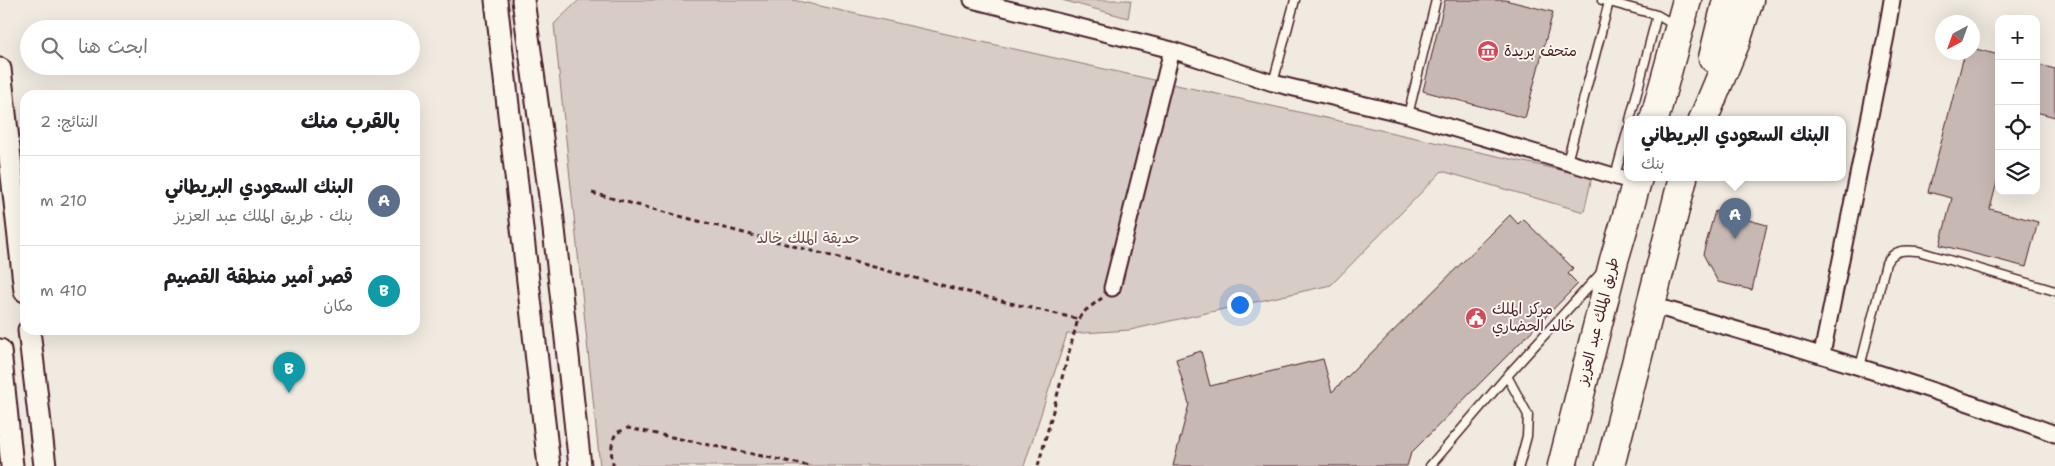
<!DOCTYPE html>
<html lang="ar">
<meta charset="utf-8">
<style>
:root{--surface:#fff;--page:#f2f2f2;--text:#202124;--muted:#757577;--line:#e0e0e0;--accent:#0b8043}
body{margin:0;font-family:"Shantell Sans","Playpen Sans Arabic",sans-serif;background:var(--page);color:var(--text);direction:rtl}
.controls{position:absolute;right:15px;top:15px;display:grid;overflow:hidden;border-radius:10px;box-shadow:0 5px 20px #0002}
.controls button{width:45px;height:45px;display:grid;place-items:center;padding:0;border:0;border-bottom:1px solid var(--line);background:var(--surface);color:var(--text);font:25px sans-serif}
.compass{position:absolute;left:1935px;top:15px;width:45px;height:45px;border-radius:50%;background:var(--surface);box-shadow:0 5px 20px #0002;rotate:221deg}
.you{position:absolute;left:1239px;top:304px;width:18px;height:18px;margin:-12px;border:4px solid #fff;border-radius:50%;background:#1a73e8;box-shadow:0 0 0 8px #1a73e833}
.badge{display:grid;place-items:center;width:32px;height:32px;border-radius:50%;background:var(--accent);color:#fff;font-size:16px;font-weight:700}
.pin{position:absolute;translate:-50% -41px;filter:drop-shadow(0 1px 2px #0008)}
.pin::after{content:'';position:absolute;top:26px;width:18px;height:15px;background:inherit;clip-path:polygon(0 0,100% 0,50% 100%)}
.popup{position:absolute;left:1624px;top:116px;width:222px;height:65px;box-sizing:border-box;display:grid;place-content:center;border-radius:10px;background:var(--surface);filter:drop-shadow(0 1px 4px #0005);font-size:16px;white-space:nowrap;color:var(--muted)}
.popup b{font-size:19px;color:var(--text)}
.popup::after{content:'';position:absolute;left:50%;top:100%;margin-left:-10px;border:10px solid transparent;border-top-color:var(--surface)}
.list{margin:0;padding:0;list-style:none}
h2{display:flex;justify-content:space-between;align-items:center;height:65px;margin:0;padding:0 20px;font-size:21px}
h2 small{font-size:16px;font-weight:400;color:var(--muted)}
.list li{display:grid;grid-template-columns:32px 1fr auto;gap:15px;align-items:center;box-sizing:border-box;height:90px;padding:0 20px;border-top:1px solid var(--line)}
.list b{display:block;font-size:19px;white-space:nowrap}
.list p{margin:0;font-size:16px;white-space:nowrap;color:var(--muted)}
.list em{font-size:16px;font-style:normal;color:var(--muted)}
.icon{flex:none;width:28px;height:28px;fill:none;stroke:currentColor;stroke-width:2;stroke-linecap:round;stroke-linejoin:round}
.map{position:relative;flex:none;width:2055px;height:466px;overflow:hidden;direction:ltr}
.search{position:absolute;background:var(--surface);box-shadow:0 5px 20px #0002;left:20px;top:20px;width:400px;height:55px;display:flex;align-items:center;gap:12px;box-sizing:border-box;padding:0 18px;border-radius:28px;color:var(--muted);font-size:19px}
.panel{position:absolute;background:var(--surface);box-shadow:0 5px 20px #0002;left:20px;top:90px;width:400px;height:245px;border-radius:15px;direction:rtl}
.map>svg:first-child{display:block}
.green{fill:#d8ccc6;stroke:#917678}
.building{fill:#c8b8b3;stroke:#4a1f2b}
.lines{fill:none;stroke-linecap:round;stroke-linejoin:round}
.lane-casing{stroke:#4a1f2b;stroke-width:11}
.street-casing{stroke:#4a1f2b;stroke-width:19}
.secondary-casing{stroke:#4a1f2b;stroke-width:25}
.highway-casing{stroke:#4a1f2b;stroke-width:31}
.path{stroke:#4a1f2b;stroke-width:3;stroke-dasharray:5 4;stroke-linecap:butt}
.lane{stroke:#fbf7ec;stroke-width:8}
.street{stroke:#fbf7ec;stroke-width:15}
.secondary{stroke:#fbf7ec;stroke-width:21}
.highway{stroke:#fbf7ec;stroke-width:28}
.labels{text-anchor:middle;stroke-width:4;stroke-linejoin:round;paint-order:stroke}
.poi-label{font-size:15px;fill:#4a1f2b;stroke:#fbf7ec;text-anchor:start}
.park-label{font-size:15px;fill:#6e4a52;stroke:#fbf7ec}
.street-label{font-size:15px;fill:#4a1f2b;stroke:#fbf7ec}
</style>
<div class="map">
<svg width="2055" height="466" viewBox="0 0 2055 466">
<rect width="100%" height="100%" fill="#f0eae0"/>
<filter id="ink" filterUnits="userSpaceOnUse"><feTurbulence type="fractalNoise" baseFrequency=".02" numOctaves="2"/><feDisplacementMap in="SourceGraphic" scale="10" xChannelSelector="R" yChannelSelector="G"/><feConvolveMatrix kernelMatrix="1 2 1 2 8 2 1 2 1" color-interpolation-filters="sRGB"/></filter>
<g filter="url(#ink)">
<path class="green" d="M579 0H793L1592 177 1584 212 1442 171 1331 285 1130 330 1067 334 1024 466H600L554 24Z
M1062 0H1131L1128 18Z"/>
<path class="building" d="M1445 0H1505L1553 12 1525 118 1423 91Z
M1972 48 1999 55V174L1990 209 2038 222 2026 267 1940 245 1952 198 1928 192 1965 52H1972Z
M2036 64 2055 69V117L2036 112Z
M1715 211 1767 225 1752 290 1718 282 1703 254Z
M1510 215 1518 224 1523 219 1573 268 1568 274 1578 284 1411 453 1407 466H1173L1189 404 1176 359 1201 351 1210 386 1323 359 1332 392Z"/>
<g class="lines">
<g class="lane-casing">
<path id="lane" d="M1602 0 1657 15 1676 26
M1273 83 1295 0
M1408 115 1436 0
M1630 120 1657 15
M1567 162 1609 2
M1615 176 1628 129
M1860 367 1886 263C1895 249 1903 250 1918 251L2055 291
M1507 376 1528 415 1527 436 1519 466
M1430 466 1507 376 1600 274"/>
</g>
<g class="street-casing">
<path id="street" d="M972 0 1172 50 1273 83 1408 115 1624 179 1638 181
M1112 288 1172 50
M1651 305C1787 344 1922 384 2055 434
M1822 354 1886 36 1892 0"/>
</g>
<g class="secondary-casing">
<path id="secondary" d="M496 0 549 466
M523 0 552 211 580 466
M0 69 25 291
M29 330 45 466
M0 350 12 466"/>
</g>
<g class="highway-casing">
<path id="highway" d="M1713 58 1727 0
M1654 120 1687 0
M1703 120 1736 41 1749 0
M1562 466 1614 260 1638 178
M1610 466 1683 178"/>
</g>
<path class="path" d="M592 193 1006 302 1078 319
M614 466C610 456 611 443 616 433L628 428 810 466
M1038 466 1078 319 1086 310 1102 298"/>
<use href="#lane" class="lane"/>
<use href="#street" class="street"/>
<use href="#secondary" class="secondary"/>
<use href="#highway" class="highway"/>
</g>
</g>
<defs>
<g id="museum-disc" transform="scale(1.125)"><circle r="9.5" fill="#d1495b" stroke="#fbf7ec"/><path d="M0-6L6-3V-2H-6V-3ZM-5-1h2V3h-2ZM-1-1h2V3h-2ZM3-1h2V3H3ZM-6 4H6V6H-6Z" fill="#fff"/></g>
<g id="civic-disc" transform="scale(1.125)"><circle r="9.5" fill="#d1495b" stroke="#fbf7ec"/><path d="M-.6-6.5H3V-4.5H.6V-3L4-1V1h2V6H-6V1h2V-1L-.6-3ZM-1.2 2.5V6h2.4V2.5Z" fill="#fff"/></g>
</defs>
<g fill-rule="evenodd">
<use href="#museum-disc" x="1488" y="51"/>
<use href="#civic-disc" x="1476" y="318"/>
</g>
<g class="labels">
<g class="poi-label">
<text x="1504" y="56">متحف بريدة</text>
<text x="1492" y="314">مركز الملك<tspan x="1492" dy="17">خالد الحضاري</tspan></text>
</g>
<g class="park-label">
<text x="808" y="243">حديقة الملك خالد</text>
</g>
<g class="street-label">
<text transform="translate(1598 321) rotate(-76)" y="5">طريق الملك عبد العزيز</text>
</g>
</g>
</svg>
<div class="controls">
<button>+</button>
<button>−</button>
<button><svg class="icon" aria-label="locate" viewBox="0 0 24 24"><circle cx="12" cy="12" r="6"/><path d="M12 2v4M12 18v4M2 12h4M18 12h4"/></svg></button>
<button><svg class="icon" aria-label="layers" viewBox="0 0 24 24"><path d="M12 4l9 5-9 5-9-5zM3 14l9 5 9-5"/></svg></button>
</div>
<svg class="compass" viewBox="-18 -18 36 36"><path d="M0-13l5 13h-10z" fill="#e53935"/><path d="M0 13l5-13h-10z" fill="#757577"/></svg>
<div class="you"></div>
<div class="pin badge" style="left:1735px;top:239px;background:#5c6f8a">A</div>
<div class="popup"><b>البنك السعودي البريطاني</b>بنك</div>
<div class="pin badge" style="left:289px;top:393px;background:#0f9aa8">B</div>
<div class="search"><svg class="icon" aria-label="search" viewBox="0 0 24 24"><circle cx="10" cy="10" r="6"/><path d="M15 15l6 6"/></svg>ابحث هنا</div>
<section class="panel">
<h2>بالقرب منك<small>النتائج: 2</small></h2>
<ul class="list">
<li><span class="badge" style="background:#5c6f8a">A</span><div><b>البنك السعودي البريطاني</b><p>بنك · طريق الملك عبد العزيز</p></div><em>210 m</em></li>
<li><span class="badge" style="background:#0f9aa8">B</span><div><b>قصر أمير منطقة القصيم</b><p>مكان</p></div><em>410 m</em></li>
</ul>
</section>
</div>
